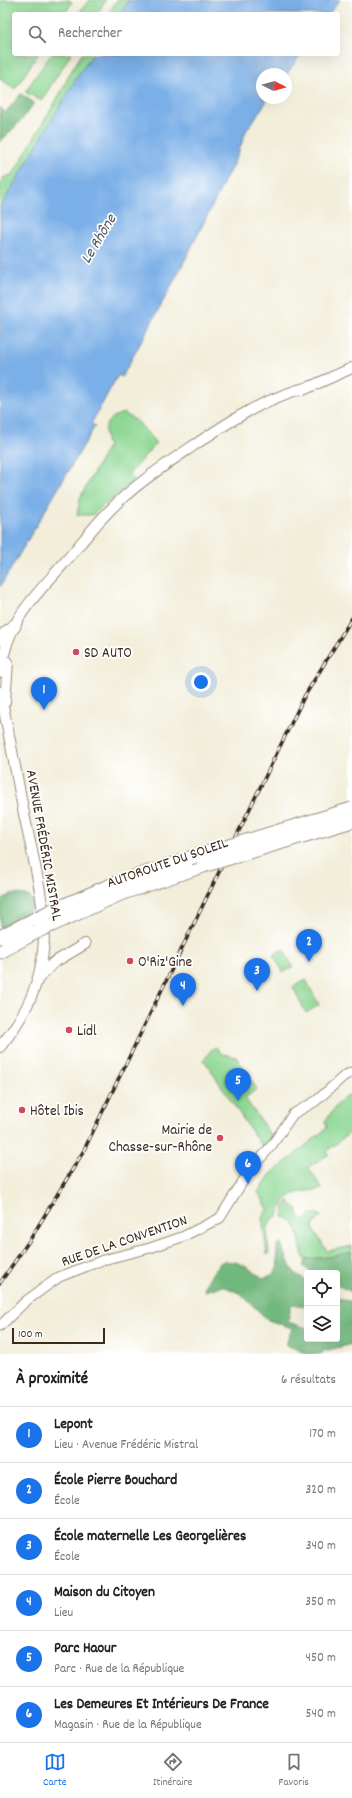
<!DOCTYPE html>
<html lang="fr">
<meta charset="utf-8">
<style>
:root{--surface:#fff;--page:#f6f6f6;--text:#222;--muted:#767676;--line:#e0e0e0;--accent:#1a73e8}
body{margin:0;font-family:Dekko,sans-serif;background:var(--page);color:var(--text)}
.controls{position:absolute;right:12px;bottom:12px;display:grid;overflow:hidden;border-radius:4px;box-shadow:0 4px 16px #0002}
.controls button{width:36px;height:36px;display:grid;place-items:center;padding:0;border:0;border-bottom:1px solid var(--line);background:var(--surface);color:var(--text);font:20px sans-serif}
.compass{position:absolute;left:256px;top:68px;width:36px;height:36px;border-radius:50%;background:var(--surface);box-shadow:0 4px 16px #0002;rotate:96deg}
.scale{position:absolute;left:12px;bottom:10px;width:93px;box-sizing:border-box;padding-left:4px;border:2px solid #3b2a1e;border-top:0;font-size:11px;line-height:14px;white-space:nowrap;color:#3b2a1e;-webkit-text-stroke:3px #fff;paint-order:stroke}
.you{position:absolute;left:201px;top:682px;width:14px;height:14px;margin:-10px;border:3px solid #fff;border-radius:50%;background:#1a73e8;box-shadow:0 0 0 6px #1a73e833}
.badge{display:grid;place-items:center;width:26px;height:26px;border-radius:50%;background:var(--accent);color:#fff;font-size:13px;font-weight:700}
.pin{position:absolute;translate:-50% -33px;filter:drop-shadow(0 1px 2px #0008)}
.pin::after{content:'';position:absolute;top:21px;width:14px;height:12px;background:inherit;clip-path:polygon(0 0,100% 0,50% 100%)}
.list{margin:0;padding:0;list-style:none}
h2{display:flex;justify-content:space-between;align-items:center;height:52px;margin:0;padding:0 16px;font-size:17px}
h2 small{font-size:13px;font-weight:400;color:var(--muted)}
.list li{display:grid;grid-template-columns:26px 1fr auto;gap:12px;align-items:center;box-sizing:border-box;height:56px;padding:0 16px;border-top:1px solid var(--line)}
.list b{display:block;font-size:15px;white-space:nowrap}
.list p{margin:0;font-size:13px;white-space:nowrap;color:var(--muted)}
.list em{font-size:13px;font-style:normal;color:var(--muted)}
.icon{flex:none;width:22px;height:22px;fill:none;stroke:currentColor;stroke-width:2;stroke-linecap:round;stroke-linejoin:round}
.map{position:relative;flex:none;width:352px;height:1354px;overflow:hidden}
.search{position:absolute;background:var(--surface);box-shadow:0 4px 16px #0002;left:12px;right:12px;top:12px;height:44px;display:flex;align-items:center;gap:10px;box-sizing:border-box;padding:0 14px;border-radius:4px;color:var(--muted);font-size:15px}
.sheet{height:388px;background:var(--surface)}
nav{display:flex;justify-content:space-around;align-items:center;box-sizing:border-box;height:56px;border-top:1px solid var(--line);background:var(--surface);font-size:11px;color:var(--muted)}
nav a{display:grid;justify-items:center;gap:2px}
nav .on{color:var(--accent)}
.map>svg:first-child{display:block}
.green{fill:#8cd793;stroke:#648058}
.forest{fill:#71b87d;stroke:#56714e}
.water{fill:#7aafe7;stroke:#5a6c82}
.lines{fill:none;stroke-linecap:round;stroke-linejoin:round}
.tertiary-casing{stroke:#968c7c;stroke-width:11}
.secondary-casing{stroke:#968c7c;stroke-width:12}
.motorway-casing{stroke:#968c7c;stroke-width:15}
.tertiary{stroke:#fff;stroke-width:9}
.secondary{stroke:#fff;stroke-width:10}
.motorway{stroke:#fff;stroke-width:13}
.rail-casing{stroke:#3b2a1e;stroke-width:3.5}
.rail{stroke:#fff;stroke-width:2;stroke-dasharray:6;stroke-linecap:butt}
.motorway-bridge-casing{stroke:#968c7c;stroke-width:15;stroke-linecap:butt}
.motorway-bridge{stroke:#fff;stroke-width:13}
.poi-dot{fill:#d1495b;stroke:#fff;stroke-width:1.5}
.labels{text-anchor:middle;stroke-width:3.5;stroke-linejoin:round;paint-order:stroke}
.poi-label{font-size:15px;fill:#3b2a1e;stroke:#fff;text-anchor:start}
.street-label{font-size:15px;fill:#3b2a1e;stroke:#fff}
.water-label{font-size:16px;font-style:italic;fill:#515964;stroke:#fff}
</style>
<div class="map">
<svg width="352" height="1354" viewBox="0 0 352 1354">
<rect width="100%" height="100%" fill="#fff"/>
<filter id="ink" filterUnits="userSpaceOnUse"><feTurbulence type="fractalNoise" baseFrequency=".025" numOctaves="2"/><feDisplacementMap in="SourceGraphic" scale="8" xChannelSelector="R" yChannelSelector="G"/><feConvolveMatrix kernelMatrix="1 2 1 2 8 2 1 2 1" color-interpolation-filters="sRGB"/></filter>
<filter id="wash" filterUnits="userSpaceOnUse"><feTurbulence type="fractalNoise" baseFrequency=".012" numOctaves="4" result="noise"/><feDisplacementMap in="SourceGraphic" scale="16" xChannelSelector="R" yChannelSelector="G"/><feGaussianBlur stdDeviation="0.9" result="paint"/><feColorMatrix in="noise" values="0 0 0 0 0 0 0 0 0 0 0 0 0 0 0 0 0 1.4 0 .05"/><feComposite in="paint" operator="in"/></filter>
<g filter="url(#wash)">
<rect width="100%" height="100%" fill="#f2eeda"/>
<path class="green" d="M2 0H69L72 2 65 14H14V54H38L15 89 0 79V3Z
M89 0H106L97 14H78Z
M117 0H129L120 14H108Z
M51 54H71L43 98 40 100 25 92Z
M82 54H93L76 79 0 208V183L3 178 13 174 61 92 70 73Z
M124 413 138 422 156 443 129 474 135 480 92 515H77L80 498 108 446C102 430 104 418 124 413Z
M283 949 293 967 283 972 273 955Z
M306 980 319 1005 306 1013 293 987Z
M216 1047 222 1054 236 1057 257 1089 245 1098 272 1137 264 1150 204 1060 211 1050Z
M352 1093V1131L327 1151 328 1155 308 1167 322 1189C299 1193 285 1190 278 1216 263 1221 269 1241 269 1254L267 1255 262 1217 268 1209 258 1192 271 1174 327 1128 325 1121 340 1101Z
M289 1200 290 1204 298 1209 299 1217 304 1220 307 1219 311 1214H319L321 1217 314 1224 313 1229 327 1251 352 1246V1252L329 1257 307 1259 306 1261C296 1248 304 1221 283 1217L284 1206Z"/>
<path class="forest" d="M21 94 34 103 21 121 0 142V107L5 113Z
M11 894C22 894 31 894 37 906L0 928V901Z
M281 1244 292 1270 307 1282V1307L291 1305 288 1322 307 1328V1339H337V1303L340 1298 352 1303V1344L324 1351 321 1354H308L286 1345 292 1328 268 1320 241 1294 223 1286 205 1291 204 1286 218 1265 223 1261 236 1262 245 1266 263 1278C285 1273 275 1261 277 1245Z
M352 1252V1292L337 1285V1273H312L303 1266 307 1259 329 1257Z"/>
<path class="water" d="M129 0H340L329 14H120Z
M93 54H301L286 75 262 74V98H269L246 131 237 156 181 268 122 377 118 375 91 424 95 426 0 587V208L76 79Z"/>
</g>
<g filter="url(#ink)">
<g class="lines">
<g class="tertiary-casing">
<path id="tertiary" d="M0 1326 26 1301 59 1277 103 1260 150 1248 182 1237 220 1218 248 1173 272 1145 293 1114 316 1101 344 1076 352 1072"/>
</g>
<g class="secondary-casing">
<path id="secondary" d="M303 390 352 368
M0 672C9 618 31 601 65 562 80 545 93 527 109 511 132 487 162 467 190 448 227 423 264 398 308 387
M0 692C9 732 16 773 24 814 43 906 66 966 0 1047
M5 702 8 662
M40 977 53 963 85 944"/>
</g>
<g class="motorway-casing">
<path id="motorway" d="M0 639 14 626
M51 911 116 883 190 858
M52 925 120 894 203 866
M0 937 35 919
M0 952 36 932"/>
</g>
<use href="#tertiary" class="tertiary"/>
<use href="#secondary" class="secondary"/>
<use href="#motorway" class="motorway"/>
<g class="rail-casing">
<path id="rail" d="M0 1283 31 1238 83 1152 304 697 352 618"/>
</g>
<use href="#rail" class="rail"/>
<g class="motorway-bridge-casing">
<path id="motorway-bridge" d="M190 858 352 809
M203 866 352 821
M35 919 51 911
M36 932 52 925"/>
</g>
<use href="#motorway-bridge" class="motorway-bridge"/>
</g>
</g>
<g class="poi-dot">
<circle cx="76" cy="652" r="4"/>
<circle cx="130" cy="961" r="4"/>
<circle cx="69" cy="1030" r="4"/>
<circle cx="22" cy="1110" r="4"/>
<circle cx="220" cy="1138" r="4"/>
</g>
<g class="labels">
<g class="poi-label">
<text x="84" y="657">SD AUTO</text>
<text x="138" y="966">O'Riz'Gine</text>
<text x="77" y="1035">Lidl</text>
<text x="30" y="1115">Hôtel Ibis</text>
<text x="212" y="1134" text-anchor="end">Mairie de<tspan x="212" dy="17">Chasse-sur-Rhône</tspan></text>
</g>
<g class="street-label">
<text transform="translate(45 845) rotate(80)" y="5">AVENUE FRÉDÉRIC MISTRAL</text>
<text transform="translate(167 862) rotate(-19)" y="5">AUTOROUTE DU SOLEIL</text>
<text transform="translate(124 1240) rotate(-19)" y="5">RUE DE LA CONVENTION</text>
</g>
<g class="water-label">
<text transform="translate(97 238) rotate(-59)" y="6">Le Rhône</text>
</g>
</g>
</svg>
<div class="controls">
<button><svg class="icon" aria-label="locate" viewBox="0 0 24 24"><circle cx="12" cy="12" r="6"/><path d="M12 2v4M12 18v4M2 12h4M18 12h4"/></svg></button>
<button><svg class="icon" aria-label="layers" viewBox="0 0 24 24"><path d="M12 4l9 5-9 5-9-5zM3 14l9 5 9-5"/></svg></button>
</div>
<svg class="compass" viewBox="-18 -18 36 36"><path d="M0-13l5 13h-10z" fill="#e53935"/><path d="M0 13l5-13h-10z" fill="#767676"/></svg>
<div class="scale">100 m</div>
<div class="you"></div>
<div class="pin badge" style="left:44px;top:710px">1</div>
<div class="pin badge" style="left:309px;top:962px">2</div>
<div class="pin badge" style="left:257px;top:991px">3</div>
<div class="pin badge" style="left:183px;top:1006px">4</div>
<div class="pin badge" style="left:238px;top:1101px">5</div>
<div class="pin badge" style="left:248px;top:1184px">6</div>
<div class="search"><svg class="icon" aria-label="search" viewBox="0 0 24 24"><circle cx="10" cy="10" r="6"/><path d="M15 15l6 6"/></svg>Rechercher</div>
</div>
<section class="sheet">
<h2>À proximité<small>6 résultats</small></h2>
<ul class="list">
<li><span class="badge">1</span><div><b>Lepont</b><p>Lieu · Avenue Frédéric Mistral</p></div><em>170 m</em></li>
<li><span class="badge">2</span><div><b>École Pierre Bouchard</b><p>École</p></div><em>320 m</em></li>
<li><span class="badge">3</span><div><b>École maternelle Les Georgelières</b><p>École</p></div><em>340 m</em></li>
<li><span class="badge">4</span><div><b>Maison du Citoyen</b><p>Lieu</p></div><em>350 m</em></li>
<li><span class="badge">5</span><div><b>Parc Haour</b><p>Parc · Rue de la République</p></div><em>450 m</em></li>
<li><span class="badge">6</span><div><b>Les Demeures Et Intérieurs De France</b><p>Magasin · Rue de la République</p></div><em>540 m</em></li>
</ul>
</section>
<nav>
<a class="on"><svg class="icon" aria-label="map" viewBox="0 0 24 24"><path d="M3 6l6-2 6 2 6-2v14l-6 2-6-2-6 2zM9 4v14M15 6v14"/></svg>Carte</a>
<a><svg class="icon" aria-label="directions" viewBox="0 0 24 24"><path d="M12 3l9 9-9 9-9-9zM9 14v-3h6M13 9l2 2-2 2"/></svg>Itinéraire</a>
<a><svg class="icon" aria-label="saved" viewBox="0 0 24 24"><path d="M7 4h10v16l-5-4-5 4z"/></svg>Favoris</a>
</nav>
